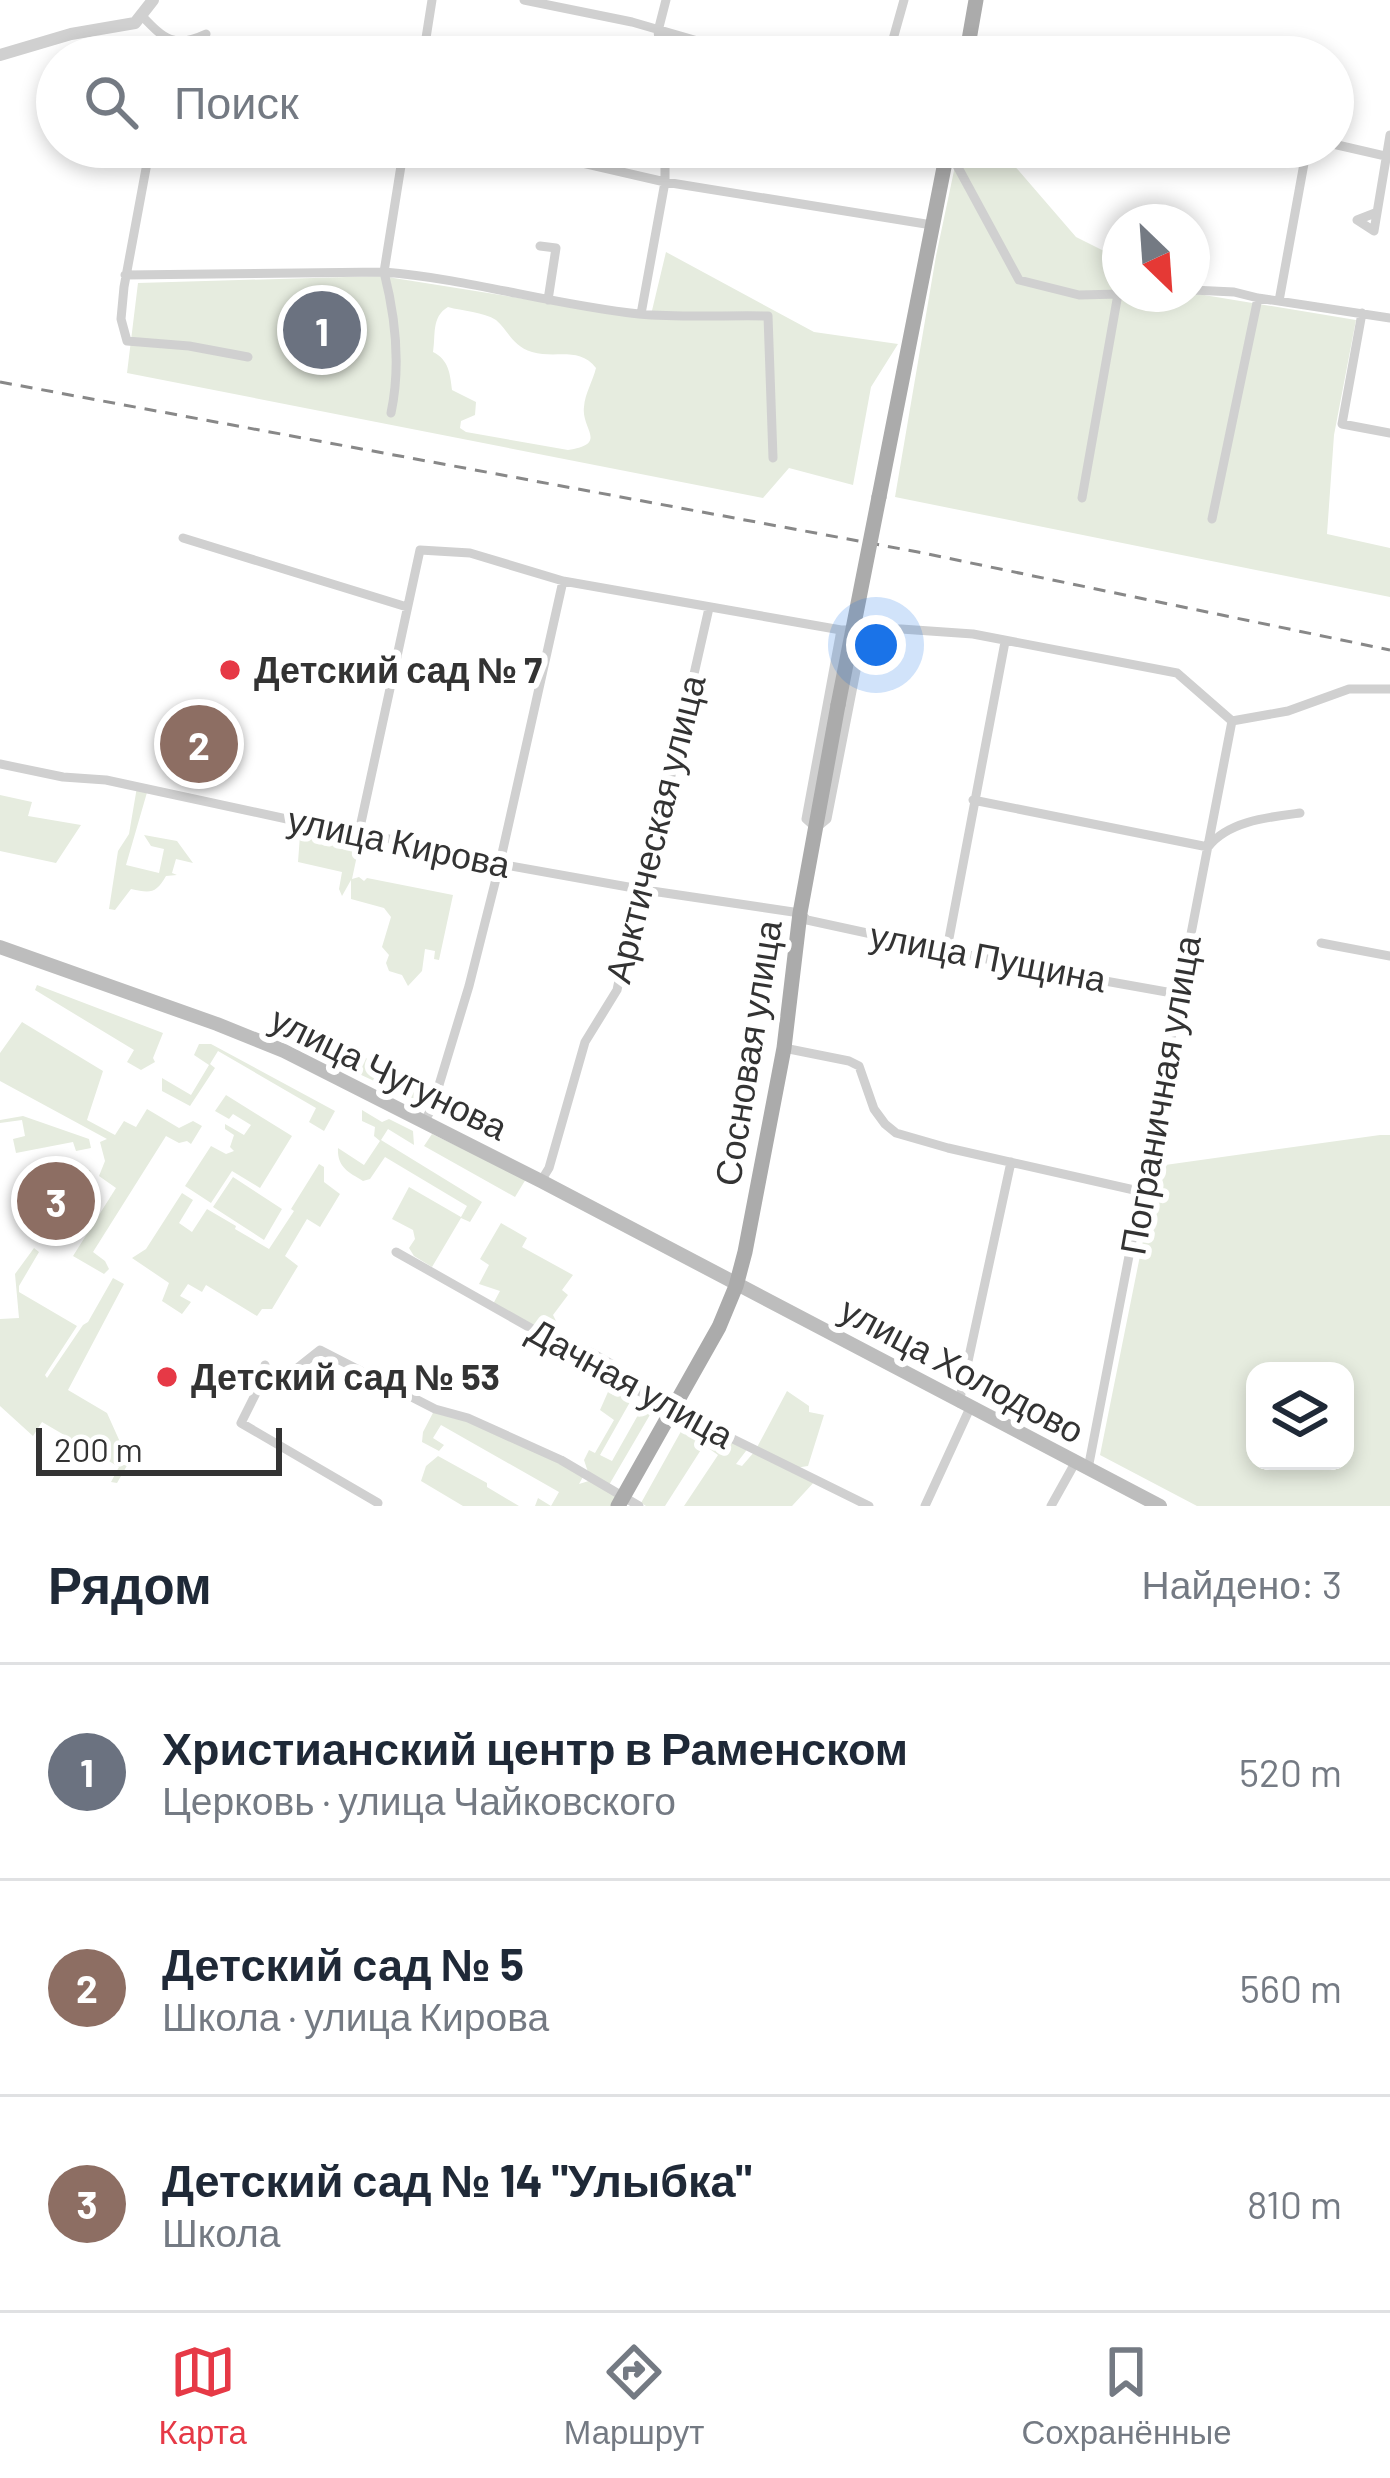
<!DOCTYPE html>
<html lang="ru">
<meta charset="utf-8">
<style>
:root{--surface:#fff;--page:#f6f6f7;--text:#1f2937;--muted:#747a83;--line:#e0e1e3;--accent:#e63946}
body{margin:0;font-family:Barlow,sans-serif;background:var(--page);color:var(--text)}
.controls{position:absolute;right:36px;bottom:36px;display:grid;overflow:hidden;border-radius:24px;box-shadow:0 6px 18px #0003}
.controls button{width:108px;height:108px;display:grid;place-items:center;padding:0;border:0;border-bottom:3px solid var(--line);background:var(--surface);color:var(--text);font:60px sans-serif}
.compass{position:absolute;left:1102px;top:204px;width:108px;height:108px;border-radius:50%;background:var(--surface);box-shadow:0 6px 18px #0003;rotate:155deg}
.scale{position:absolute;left:36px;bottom:30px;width:246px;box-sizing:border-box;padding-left:12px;border:6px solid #333;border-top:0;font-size:33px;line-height:42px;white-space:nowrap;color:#333;-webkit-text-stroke:9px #fff;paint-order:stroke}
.you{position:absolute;left:876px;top:645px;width:42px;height:42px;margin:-30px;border:9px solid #fff;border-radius:50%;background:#1a73e8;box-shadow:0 0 0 18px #1a73e833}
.badge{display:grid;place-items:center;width:78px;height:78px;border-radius:50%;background:var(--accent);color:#fff;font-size:39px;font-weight:700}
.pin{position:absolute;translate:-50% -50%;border:6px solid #fff;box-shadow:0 3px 12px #0006}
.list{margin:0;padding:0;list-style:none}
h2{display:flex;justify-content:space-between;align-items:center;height:156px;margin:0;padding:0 48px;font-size:51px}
h2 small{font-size:39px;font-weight:400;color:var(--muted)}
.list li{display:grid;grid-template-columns:78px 1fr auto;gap:36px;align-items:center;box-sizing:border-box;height:216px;padding:0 48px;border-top:3px solid var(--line)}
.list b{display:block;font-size:45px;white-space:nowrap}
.list p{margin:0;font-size:39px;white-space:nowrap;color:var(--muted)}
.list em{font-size:39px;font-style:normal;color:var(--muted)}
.icon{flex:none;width:66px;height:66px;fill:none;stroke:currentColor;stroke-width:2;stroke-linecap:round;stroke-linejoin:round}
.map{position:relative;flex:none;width:1390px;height:1506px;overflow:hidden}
.search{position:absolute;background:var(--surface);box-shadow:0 6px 18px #0003;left:36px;right:36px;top:36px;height:132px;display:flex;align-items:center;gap:30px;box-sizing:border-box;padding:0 42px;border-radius:66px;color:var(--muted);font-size:45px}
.sheet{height:804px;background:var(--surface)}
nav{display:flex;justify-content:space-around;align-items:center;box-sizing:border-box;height:168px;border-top:3px solid var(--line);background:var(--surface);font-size:33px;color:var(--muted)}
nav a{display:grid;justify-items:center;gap:6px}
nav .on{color:var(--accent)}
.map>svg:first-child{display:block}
.green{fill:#e6ecdf;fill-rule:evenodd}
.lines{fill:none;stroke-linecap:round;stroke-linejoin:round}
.minor{stroke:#d0d0d0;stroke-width:9}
.tertiary{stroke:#d0d0d0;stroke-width:12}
.secondary{stroke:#bdbdbd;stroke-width:14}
.primary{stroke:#ababab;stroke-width:15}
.rail{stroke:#888;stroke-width:3;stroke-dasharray:12 9;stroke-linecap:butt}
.primary-bridge{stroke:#ababab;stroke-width:15}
.poi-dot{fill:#e63946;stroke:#fff;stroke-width:4.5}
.labels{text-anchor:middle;stroke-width:12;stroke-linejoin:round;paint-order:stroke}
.poi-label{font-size:36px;font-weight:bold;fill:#333;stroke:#fff;text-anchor:start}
.street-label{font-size:36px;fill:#333;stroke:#fff}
</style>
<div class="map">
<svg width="1390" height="1506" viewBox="0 0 1390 1506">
<rect width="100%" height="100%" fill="#fff"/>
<path class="green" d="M959 147H972L1006 156 1076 237 1120 259V294L1192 293 1356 320 1334 435 1327 534 1390 548V597L895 497 936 256Z
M666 252 814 332 898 344 871 387 853 485 789 468 763 498 127 373 138 283 381 276 650 319ZM448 307C462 311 484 312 496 320 508 330 512 346 532 352 556 359 579 346 596 368 593 381 585 393 584 407 581 429 609 444 568 450L466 432 460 428 461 421 475 415 476 402 452 390C450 374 449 360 433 352 436 335 431 317 448 307Z
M137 787 148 789 126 865 159 873 164 849 151 846 144 835 177 841 193 863 176 859 172 873 177 875 166 876C156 894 150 893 131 889L115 910 109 909 118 851 129 834Z
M0 795 32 802 28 816 81 825 56 863 0 851Z
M301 822 362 832 352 879 359 877 364 881 367 878 453 895 439 960 434 959 435 951 425 949 422 971 408 986 402 975 389 971 386 963 389 955 382 947 391 917 384 908 351 899V880L342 896 339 889 342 872 298 862Z
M37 985 163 1033 153 1058 155 1062 141 1070 127 1062 134 1050 35 990Z
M22 1022 103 1071 87 1120 115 1135 124 1121 136 1127 147 1109 179 1128 193 1121 202 1126 191 1144 187 1141 179 1143 166 1136 93 1252 105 1261 109 1269 104 1274 73 1256 116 1188 99 1176 105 1161 100 1142 107 1139 0 1081V1053Z
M199 1044H211L335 1111 324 1131 309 1122 316 1108 218 1051 210 1064 215 1068 190 1106 162 1091V1078L191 1095 209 1065 194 1055Z
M337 1050 379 1062 381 1071 424 1087 436 1095 432 1108 327 1059Z
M226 1095 292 1136 260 1188 232 1171 211 1203 185 1186 211 1146 226 1154 234 1151 230 1147 234 1135 225 1129V1124L244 1135 251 1125 233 1114 229 1119 215 1111Z
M362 1110 382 1122 389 1119 413 1131 414 1145 388 1129 381 1140 482 1202 470 1222 461 1218 432 1267 414 1256 409 1248 415 1239 413 1230 392 1219 409 1187 461 1217 467 1206 385 1157 370 1179 363 1181C348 1172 337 1167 338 1148L364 1165 380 1141 374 1136 375 1127 362 1121Z
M23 1116 89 1139 91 1148 76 1151 73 1142 16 1153 13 1139 25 1136 22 1120 0 1123V1120Z
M432 1134 526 1179 515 1197 424 1146Z
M1380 1135H1390V1506H1197L1100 1455 1158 1166ZM1255 1371H1345V1461H1255Z
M319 1164 324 1167V1182L340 1194 320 1227 307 1219 285 1256 298 1266 272 1309H262L257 1316 206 1285 202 1292 188 1284 180 1296 191 1302 182 1314 162 1301 169 1283 132 1258 146 1249 182 1193 193 1200 179 1223 192 1232 207 1209 236 1226 235 1229 269 1249 294 1211 291 1209Z
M90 1170 95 1192 90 1200 37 1211 27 1206 24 1193 29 1182 51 1178 54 1195 81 1190 79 1172Z
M233 1177 282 1209 264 1240 213 1207Z
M501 1223 527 1238 522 1247 573 1275 562 1290 568 1295 553 1315 557 1323 550 1337 492 1306 500 1291 479 1284 489 1265 480 1259Z
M34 1248 39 1252 19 1286V1292L77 1326 45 1375 47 1378 83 1325 88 1322 113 1278 124 1284 68 1390 107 1413 129 1462 117 1483 111 1482 119 1467 42 1422 33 1436 0 1406V1319L19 1318 15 1274Z
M615 1376 620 1383 619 1388 630 1402 600 1455 612 1461 642 1408 638 1404 644 1393 658 1401 609 1485 588 1472 584 1460 589 1450 595 1453 614 1420 600 1410Z
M787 1391 809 1406V1412L824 1415 808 1466 795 1468 816 1480 792 1506H684L718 1455 704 1445 665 1506H646L641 1503 689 1417 749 1447 736 1464 742 1466 755 1451Z
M435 1409 468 1418 584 1475 579 1484 592 1480 618 1495 611 1506H535L538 1498 551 1506 559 1492 441 1425 433 1438 444 1445 439 1451 422 1442 423 1432Z
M438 1456 487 1483V1487L519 1506H463L421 1481 426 1466Z"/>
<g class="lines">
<path class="minor" d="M524 0 632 22 753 57
M142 16C164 39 174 49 206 34
M193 41 204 43 231 57
M423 57 432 0
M661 57 658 31 666 0
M888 57 904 0
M1333 144 1390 157
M150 147 124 287 121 319 127 341 189 346 248 357
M513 147 665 182 932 225
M948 149 1019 280 1079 295 1120 294
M1375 213 1357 220 1374 231 1390 135
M540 246 556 248 548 300
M125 275 384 272 404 147
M1192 290 1234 292 1258 298 1390 318
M1279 301 1307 147
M1362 313 1342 424 1390 433
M641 314 665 182V147
M391 413C401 366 396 319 384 272 470 279 553 305 639 314 682 318 726 315 768 316L773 458
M1082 498 1118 294
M1212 519 1258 298
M183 538 407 607
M841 630 806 819 816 828 827 819 864 630
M1232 721 1288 711 1349 689H1390
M0 764 63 777 106 780 319 826 362 832 499 867 505 865 645 890 800 913 807 920 1010 964 1178 994
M973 800 1208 847C1228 821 1269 817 1300 813
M359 832 420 550 470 553 563 581 841 630 901 629 973 634 1177 673 1232 721
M1321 943 1390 956
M947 949 1005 642
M784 1048 849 1061 859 1066 874 1109 885 1124 896 1133 948 1148 1143 1192
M424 1122 432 1108 469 986 499 867 563 581
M541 1181 549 1168 585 1042 617 990 631 924 639 899 645 890 709 608
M396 1252 559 1344 590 1352 615 1366 626 1384 672 1409 869 1506
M265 1365 262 1381 291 1373 320 1350 435 1409 468 1418 561 1460 639 1506
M262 1381 241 1423 378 1503
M959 1403 1011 1162
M1088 1469 1232 721
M925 1506 970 1408
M1051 1506 1075 1463"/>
<path class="tertiary" d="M0 55 71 34 135 23 153 0"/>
<path class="secondary" d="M0 947 217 1024 284 1051 541 1181 1160 1506"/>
<path class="primary" d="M966 57 976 0
M879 497 948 147
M618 1506 719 1327 736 1286 745 1252 784 1048 800 913 838 705"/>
<path class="rail" d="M0 382 918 552 1390 650"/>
<path class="primary-bridge" d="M838 705 879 497"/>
</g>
<g class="poi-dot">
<circle cx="230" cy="670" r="12"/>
<circle cx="167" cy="1377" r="12"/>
</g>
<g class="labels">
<g class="poi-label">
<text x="254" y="683">Детский сад № 7</text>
<text x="191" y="1390">Детский сад № 53</text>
</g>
<g class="street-label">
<text transform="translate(655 829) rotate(-76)" y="13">Арктическая улица</text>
<text transform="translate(399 842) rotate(12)" y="13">улица Кирова</text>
<text transform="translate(988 957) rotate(11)" y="13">улица Пущина</text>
<text transform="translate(748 1053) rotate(-81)" y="13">Сосновая улица</text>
<text transform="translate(389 1073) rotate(26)" y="13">улица Чугунова</text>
<text transform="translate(1160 1095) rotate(-80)" y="13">Пограничная улица</text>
<text transform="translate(962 1370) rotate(28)" y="13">улица Холодово</text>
<text transform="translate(631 1383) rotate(29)" y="13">Дачная улица</text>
</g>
</g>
</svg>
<div class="controls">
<button><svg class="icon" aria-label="layers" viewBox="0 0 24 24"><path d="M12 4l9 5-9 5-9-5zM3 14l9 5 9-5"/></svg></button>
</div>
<svg class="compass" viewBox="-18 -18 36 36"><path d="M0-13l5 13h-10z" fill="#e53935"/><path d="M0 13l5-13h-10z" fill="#747a83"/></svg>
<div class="scale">200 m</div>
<div class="you"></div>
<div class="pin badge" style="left:322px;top:330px;background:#6b7280">1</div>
<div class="pin badge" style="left:199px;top:744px;background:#8d6e63">2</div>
<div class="pin badge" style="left:56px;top:1201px;background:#8d6e63">3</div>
<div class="search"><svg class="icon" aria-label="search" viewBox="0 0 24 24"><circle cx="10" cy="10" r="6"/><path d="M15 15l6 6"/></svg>Поиск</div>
</div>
<section class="sheet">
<h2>Рядом<small>Найдено: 3</small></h2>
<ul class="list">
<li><span class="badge" style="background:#6b7280">1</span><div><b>Христианский центр в Раменском</b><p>Церковь · улица Чайковского</p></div><em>520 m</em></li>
<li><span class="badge" style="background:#8d6e63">2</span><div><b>Детский сад № 5</b><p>Школа · улица Кирова</p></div><em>560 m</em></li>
<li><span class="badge" style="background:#8d6e63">3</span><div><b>Детский сад № 14 &quot;Улыбка&quot;</b><p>Школа</p></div><em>810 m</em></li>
</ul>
</section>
<nav>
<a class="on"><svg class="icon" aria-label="map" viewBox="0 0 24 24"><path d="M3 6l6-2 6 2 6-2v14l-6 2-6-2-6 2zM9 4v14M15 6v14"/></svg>Карта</a>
<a><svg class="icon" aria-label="directions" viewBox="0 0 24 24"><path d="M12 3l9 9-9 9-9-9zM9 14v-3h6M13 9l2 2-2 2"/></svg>Маршрут</a>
<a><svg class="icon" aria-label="saved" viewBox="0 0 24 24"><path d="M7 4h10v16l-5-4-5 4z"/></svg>Сохранённые</a>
</nav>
